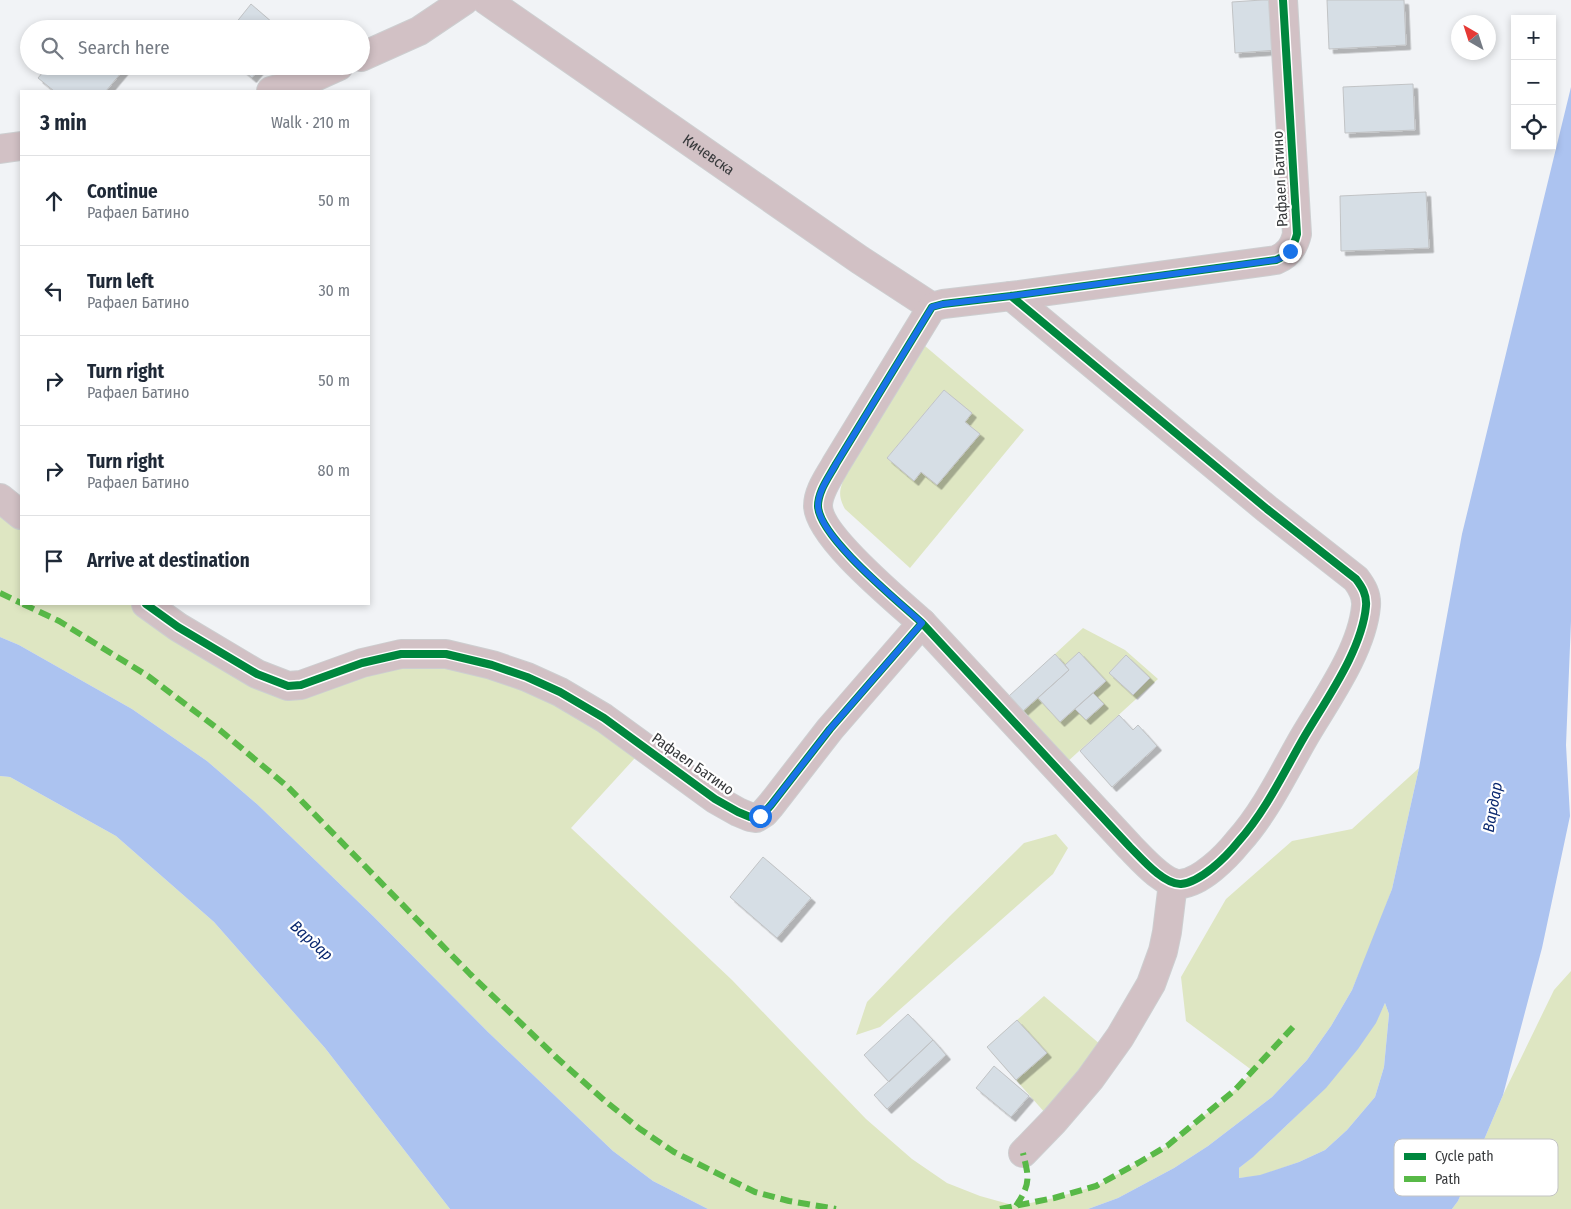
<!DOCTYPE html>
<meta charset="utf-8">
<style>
:root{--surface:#fff;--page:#f6f6f7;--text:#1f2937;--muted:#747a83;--line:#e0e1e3}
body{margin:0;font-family:"Fira Sans Condensed",sans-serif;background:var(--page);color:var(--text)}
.controls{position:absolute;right:15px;top:15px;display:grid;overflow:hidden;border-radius:0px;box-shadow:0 2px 8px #0003}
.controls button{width:45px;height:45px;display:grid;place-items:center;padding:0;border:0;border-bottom:1px solid var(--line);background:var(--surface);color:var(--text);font:25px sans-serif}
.compass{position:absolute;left:1451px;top:15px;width:45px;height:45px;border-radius:50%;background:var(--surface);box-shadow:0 2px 8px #0003;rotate:321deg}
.stop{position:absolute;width:15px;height:15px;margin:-11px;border:4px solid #1a73e8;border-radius:50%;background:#fff}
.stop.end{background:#1a73e8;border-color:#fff;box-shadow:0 1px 5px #0008}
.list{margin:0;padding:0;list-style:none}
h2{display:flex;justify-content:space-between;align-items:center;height:65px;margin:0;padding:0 20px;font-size:21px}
h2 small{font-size:16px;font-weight:400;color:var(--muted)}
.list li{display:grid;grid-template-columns:32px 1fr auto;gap:15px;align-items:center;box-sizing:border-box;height:90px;padding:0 20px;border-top:1px solid var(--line)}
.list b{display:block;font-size:19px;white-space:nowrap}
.list p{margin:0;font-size:16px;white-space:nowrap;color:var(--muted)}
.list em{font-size:16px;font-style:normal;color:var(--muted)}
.icon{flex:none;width:28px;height:28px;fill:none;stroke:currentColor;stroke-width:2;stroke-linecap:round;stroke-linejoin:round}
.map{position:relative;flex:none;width:1571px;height:1209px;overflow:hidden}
.search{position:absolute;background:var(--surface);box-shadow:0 2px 8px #0003;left:20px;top:20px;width:350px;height:55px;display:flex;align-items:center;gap:12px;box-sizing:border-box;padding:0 18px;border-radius:28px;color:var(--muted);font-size:19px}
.panel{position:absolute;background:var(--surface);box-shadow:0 2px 8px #0003;left:20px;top:90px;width:350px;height:515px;border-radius:0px}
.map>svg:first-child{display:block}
.green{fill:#dee6c2;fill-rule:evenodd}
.water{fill:#acc3f0;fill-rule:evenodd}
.building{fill:#d6dee5;stroke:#c1c3c5;filter:url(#shadow)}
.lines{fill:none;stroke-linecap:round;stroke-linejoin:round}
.minor-casing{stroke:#cdced0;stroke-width:30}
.minor{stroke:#d2c1c5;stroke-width:28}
.quiet{stroke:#58b947;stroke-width:6;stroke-dasharray:12 6;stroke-linecap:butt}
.cycleway-casing{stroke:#fff;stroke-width:11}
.cycleway{stroke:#00873e;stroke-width:8}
.route{stroke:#1a73e8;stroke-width:6}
.labels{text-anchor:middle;stroke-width:4.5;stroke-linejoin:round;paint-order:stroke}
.street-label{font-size:15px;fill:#37393b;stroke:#fff}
.water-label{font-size:16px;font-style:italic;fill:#0a286f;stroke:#fff}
.key{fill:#fff;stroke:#c3c4c4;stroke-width:1}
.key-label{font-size:14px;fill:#37393b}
</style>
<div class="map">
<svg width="1571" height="1209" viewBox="0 0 1571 1209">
<defs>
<filter id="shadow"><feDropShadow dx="4.5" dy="4.5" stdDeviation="0" flood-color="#0004"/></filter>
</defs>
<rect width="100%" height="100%" fill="#f1f3f6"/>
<path class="green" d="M925 346 1024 430 910 568 845 509C837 494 840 489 846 473ZM944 390 972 413 965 422 980 434 937 485 921 472 914 480 887 458Z
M0 498 21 515V604H146L257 674 341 670 470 659 645 747 571 828 732 980 866 1119 912 1159 947 1183 980 1196 1016 1206 1054 1198 1096 1186 1138 1163 1167 1146 1235 1090 1253 1071 1186 1021 1181 977 1226 899 1292 841 1352 829 1419 768 1392 889 1375 935 1352 990 1331 1026 1307 1060 1272 1097 1208 1146 1174 1168 1118 1198 1088 1209H708L653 1181 613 1151 488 1032 373 916 257 804 207 761 132 709 19 645 0 637Z
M1083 628 1125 650 1158 679 1066 763 1023 711 1038 698 1060 722 1075 709 1086 720 1103 704 1093 693 1106 681 1079 653 1065 665 1055 654Z
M0 776 10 777 116 836 214 922 325 1048 450 1209H0Z
M1056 834 1068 848 1053 874 880 1027 856 1035 867 1002 950 916 1024 843Z
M1571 971V1209H1452L1458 1201 1503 1095 1554 990Z
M1044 996 1101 1045 1046 1114 987 1047Z
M1385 1003 1389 1014 1384 1067 1375 1097 1347 1130 1325 1150 1299 1162 1259 1176 1238 1178 1239 1168C1257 1154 1273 1138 1290 1122 1327 1086 1363 1050 1385 1003Z"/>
<path class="water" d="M1571 87V621L1566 745 1570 816 1542 948 1503 1095 1458 1201 1452 1209H1088L1118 1198 1174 1168 1208 1146 1272 1097 1307 1060 1331 1026 1352 990 1392 889 1419 768 1462 534ZM1385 1003 1389 1014 1384 1067 1375 1097 1347 1130 1325 1150 1299 1162 1260 1175 1239 1178V1168L1253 1157 1326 1088 1358 1049 1376 1023Z
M0 637 19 645 132 709 207 761 257 804 373 916 488 1032 613 1151 653 1181 708 1209H450L325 1048 214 922 116 836 10 777 0 776Z"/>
<path class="building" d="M1262 0H1275L1278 50 1235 53 1232 2Z
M1327 0H1404L1406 45 1329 49Z
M251 4 280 29H231Z
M48 66H127L106 91H54L38 78Z
M238 66H262L252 78Z
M1413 84 1415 130 1345 133 1343 87Z
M1426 192 1429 248 1341 251 1340 196Z
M944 390 972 413 965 422 980 434 937 485 921 472 914 481 887 458Z
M1079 652 1106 681 1060 722 1038 698 1069 670 1065 665Z
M1055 654 1069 670 1023 711 1009 696Z
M1126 655 1150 678 1133 695 1109 673Z
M1093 693 1104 704 1086 720 1075 709Z
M1119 715 1133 730 1138 725 1157 746 1112 787 1080 751Z
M763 857 811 898 777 938 730 897Z
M908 1014 933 1040 889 1082 864 1055Z
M1017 1020 1047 1053 1016 1080 987 1047Z
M933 1040 946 1055 887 1109 874 1095Z
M994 1066 1029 1096 1011 1117 976 1088Z"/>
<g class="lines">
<g class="minor-casing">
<g id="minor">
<path id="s1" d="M486 0 860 260 932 307"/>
<path d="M361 57 419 31 465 0"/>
<path d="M271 91 306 81 339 66"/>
<path d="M0 149 21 146"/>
<path d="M0 498 21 515"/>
<path d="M146 604 178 627 257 674 288 686 301 685 362 663 401 654H446L492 665 527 677 560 692 604 718 715 799 738 812 750 817 756 818 764 813 771 805 830 729 922 623C898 601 819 537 818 506 818 491 829 477 836 464L932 307 943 304 1011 296 1276 260C1288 255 1294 247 1297 234L1283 0"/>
<path d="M922 623 1130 847C1141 858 1164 885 1181 884 1201 882 1226 857 1238 842 1265 812 1283 774 1303 739 1325 701 1362 651 1366 606 1367 595 1362 587 1356 579L1267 509 1011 296"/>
<path d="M1023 1153 1054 1121 1090 1079 1120 1037 1151 984 1163 951 1167 932 1173 883"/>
</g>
</g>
<use href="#minor" class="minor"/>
<path class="quiet" d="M0 593 21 603
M23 604 59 621 148 676 221 731 288 787 470 974 557 1058 604 1100 640 1129 674 1152 755 1192 789 1201 836 1209
M1016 1206C1031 1183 1029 1178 1023 1153
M1000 1209 1054 1198 1096 1186 1138 1163 1167 1146 1235 1090 1293 1027"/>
<g class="cycleway-casing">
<path id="cycleway" d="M146 604 178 627 257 674 288 686 301 685 362 663 401 654H446L492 665 527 677 560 692 604 718 715 799 738 812 750 817 756 818 764 813 771 805 830 729 922 623C898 601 819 537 818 506 818 491 829 477 836 464L932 307 943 304 1011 296 1276 260C1288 255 1294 247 1297 234L1283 0
M922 623 1130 847C1141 858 1164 885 1181 884 1201 882 1226 857 1238 842 1265 812 1283 774 1303 739 1325 701 1362 651 1366 606 1367 595 1362 587 1356 579L1267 509 1011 296"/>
</g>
<use href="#cycleway" class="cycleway"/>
</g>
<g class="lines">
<path class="route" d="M760 816 771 805 830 729 922 623C898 601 819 537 818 506 818 491 829 477 836 464L932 307 943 304 1011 296 1276 260 1284 257 1290 251"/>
</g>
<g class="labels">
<g class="street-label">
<text dy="5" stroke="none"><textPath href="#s1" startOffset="271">Кичевска</textPath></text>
<text transform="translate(1280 179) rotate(-93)" y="5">Рафаел Батино</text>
<text transform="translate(693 764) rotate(35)" y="5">Рафаел Батино</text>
</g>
<g class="water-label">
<text transform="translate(1492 807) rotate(-80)" y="6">Вардар</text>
<text transform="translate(312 940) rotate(42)" y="6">Вардар</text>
</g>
</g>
<rect x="1394" y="1139" width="164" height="57" rx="8" class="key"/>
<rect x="1404" y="1153" width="22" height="7" fill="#00873e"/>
<rect x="1404" y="1176" width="22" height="6" fill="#58b947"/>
<g class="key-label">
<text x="1435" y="1161">Cycle path</text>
<text x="1435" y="1184">Path</text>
</g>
</svg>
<div class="controls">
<button>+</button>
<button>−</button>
<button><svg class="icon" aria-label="locate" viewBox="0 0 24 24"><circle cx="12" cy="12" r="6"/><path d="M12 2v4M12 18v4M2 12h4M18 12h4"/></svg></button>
</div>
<svg class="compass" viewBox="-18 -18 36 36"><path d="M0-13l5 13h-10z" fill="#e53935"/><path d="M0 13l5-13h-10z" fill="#747a83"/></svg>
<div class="stop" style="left:760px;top:816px"></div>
<div class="stop end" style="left:1290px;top:251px"></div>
<div class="search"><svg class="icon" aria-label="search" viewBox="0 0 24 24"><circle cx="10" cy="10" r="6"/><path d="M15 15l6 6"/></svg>Search here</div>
<section class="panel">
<h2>3 min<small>Walk · 210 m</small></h2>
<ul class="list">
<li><svg class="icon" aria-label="ahead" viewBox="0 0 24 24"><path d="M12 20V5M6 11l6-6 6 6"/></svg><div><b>Continue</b><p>Рафаел Батино</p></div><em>50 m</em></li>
<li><svg class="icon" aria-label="left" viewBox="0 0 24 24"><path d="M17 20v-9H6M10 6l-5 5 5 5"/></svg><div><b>Turn left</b><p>Рафаел Батино</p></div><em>30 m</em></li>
<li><svg class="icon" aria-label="right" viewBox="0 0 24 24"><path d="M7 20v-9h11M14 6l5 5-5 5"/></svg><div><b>Turn right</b><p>Рафаел Батино</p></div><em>50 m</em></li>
<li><svg class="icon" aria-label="right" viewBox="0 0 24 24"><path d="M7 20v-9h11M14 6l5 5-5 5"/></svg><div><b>Turn right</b><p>Рафаел Батино</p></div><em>80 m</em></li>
<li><svg class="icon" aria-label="arrive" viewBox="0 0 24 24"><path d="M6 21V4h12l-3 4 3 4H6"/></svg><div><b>Arrive at destination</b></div></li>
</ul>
</section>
</div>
